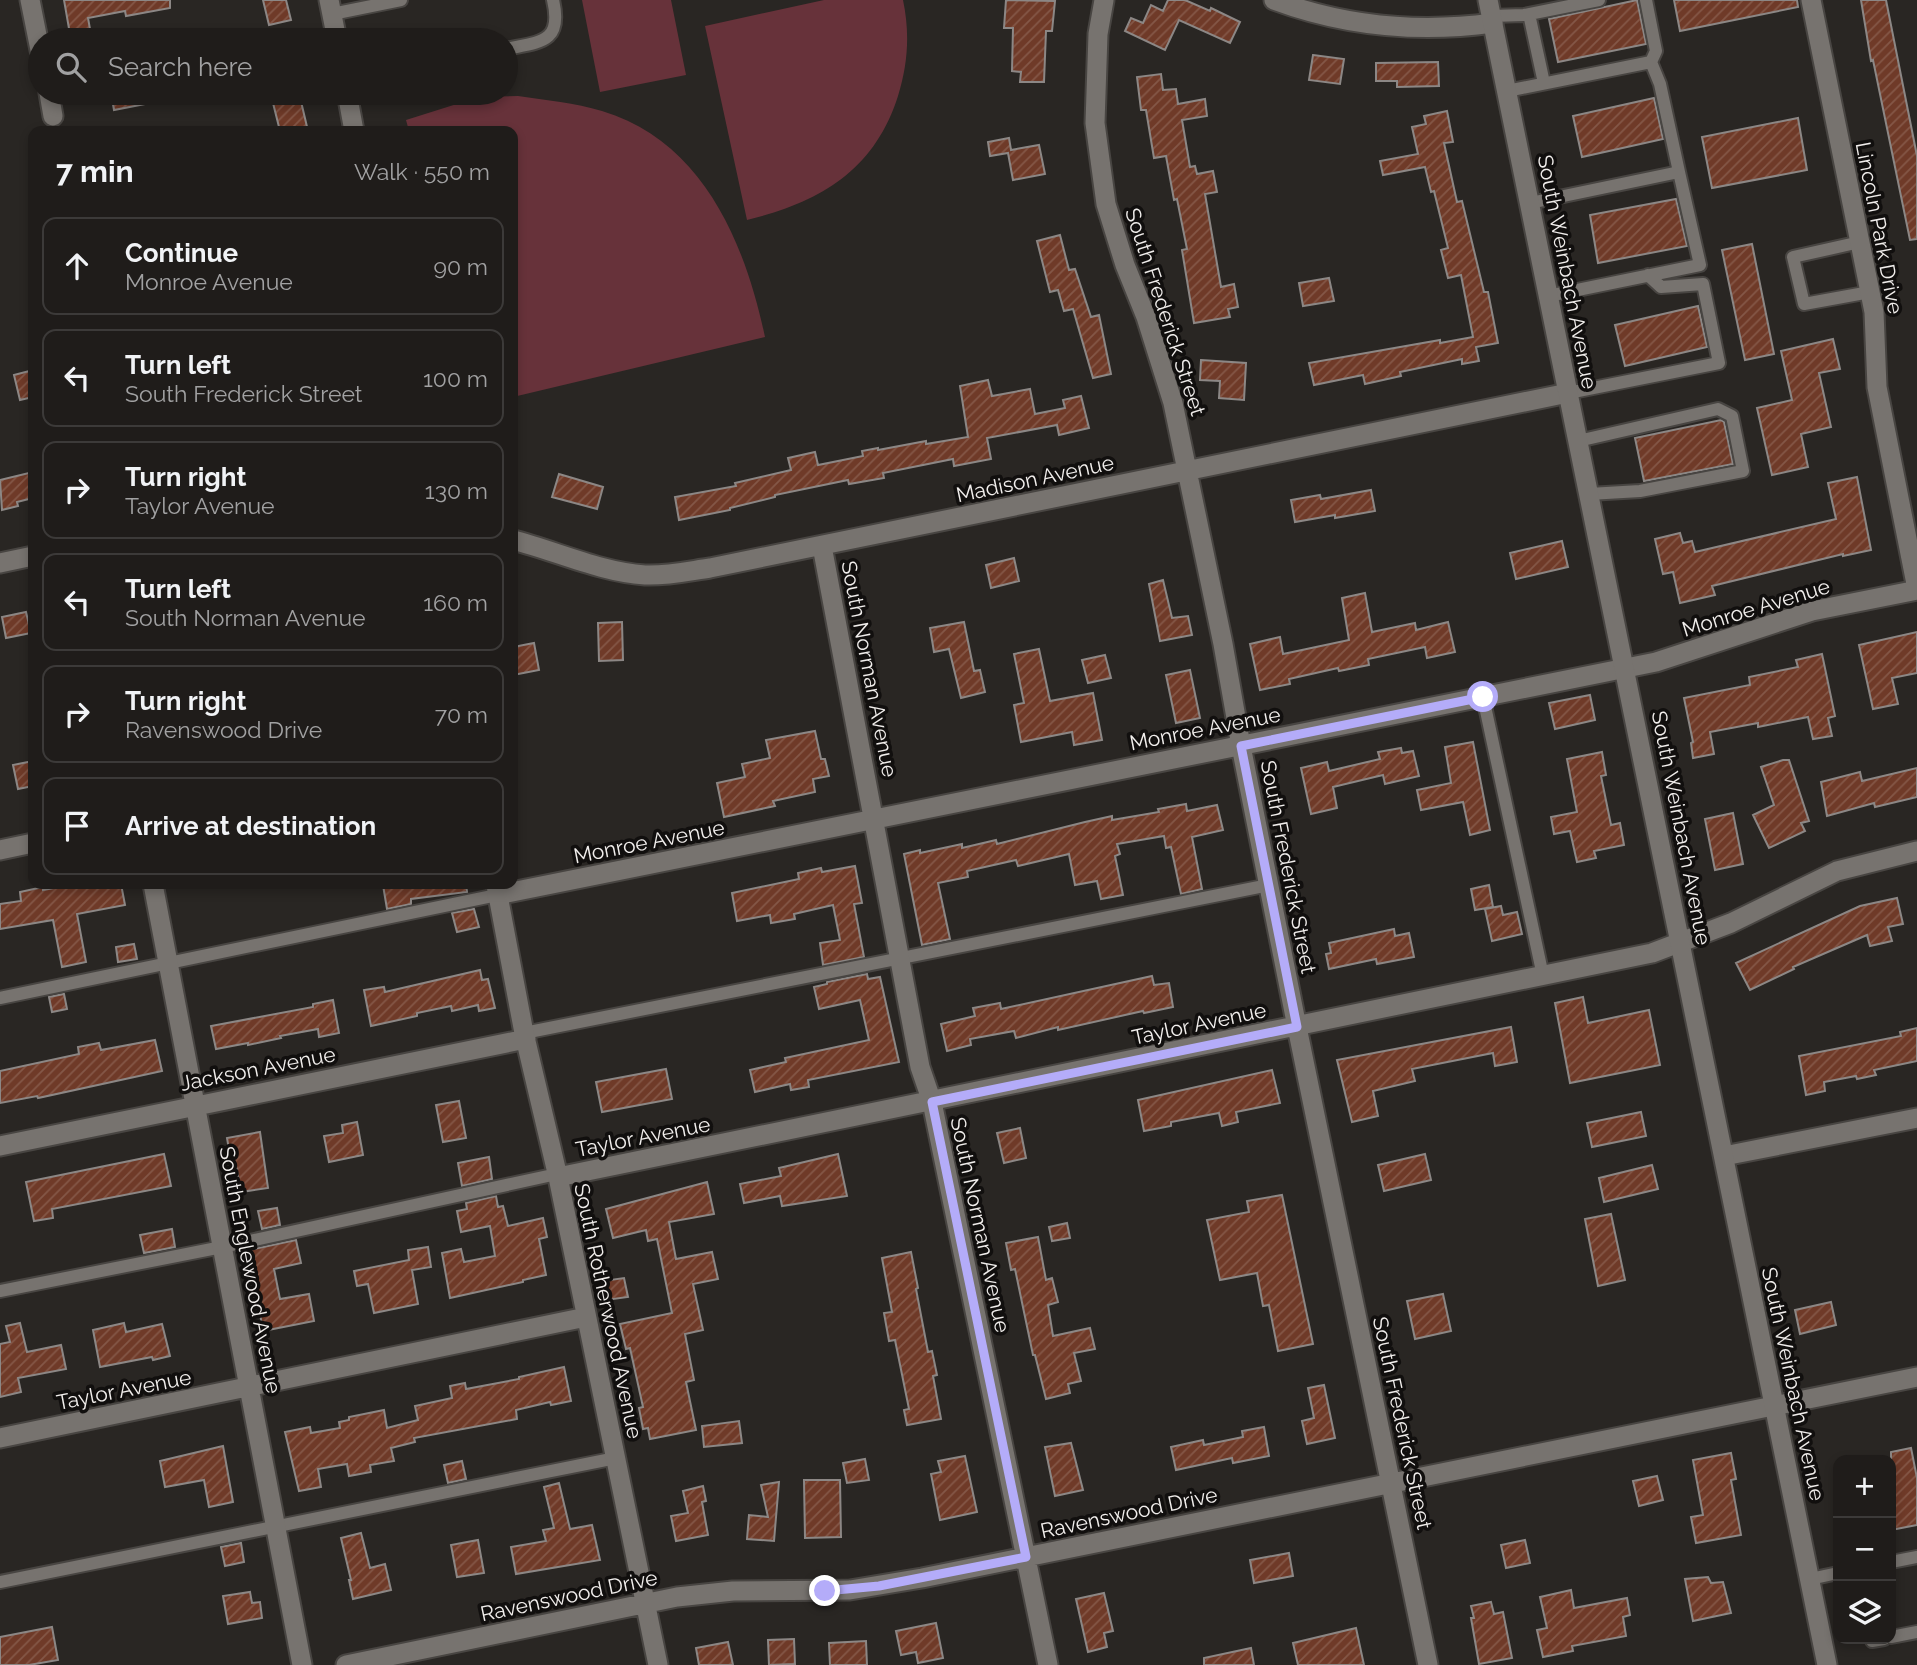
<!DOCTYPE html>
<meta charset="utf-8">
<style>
:root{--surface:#1f1c1a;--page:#2c2927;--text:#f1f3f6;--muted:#a1a1a2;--line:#3c3a39}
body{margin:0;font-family:Raleway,sans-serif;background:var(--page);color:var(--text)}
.controls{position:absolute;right:21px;bottom:21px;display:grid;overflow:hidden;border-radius:14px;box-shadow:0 4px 10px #0003}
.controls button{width:63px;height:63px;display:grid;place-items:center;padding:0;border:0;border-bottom:2px solid var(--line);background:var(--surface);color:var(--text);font:35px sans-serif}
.stop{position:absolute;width:21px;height:21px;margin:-16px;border:5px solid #b4acf9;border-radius:50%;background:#fff}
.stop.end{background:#b4acf9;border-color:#fff;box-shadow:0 2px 7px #0008}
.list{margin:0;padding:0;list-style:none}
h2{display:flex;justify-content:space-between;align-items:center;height:91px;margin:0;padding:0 28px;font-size:30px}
h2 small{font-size:23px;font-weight:400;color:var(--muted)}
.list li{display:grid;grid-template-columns:46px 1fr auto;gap:21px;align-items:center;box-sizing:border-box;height:98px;margin:0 14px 14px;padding:0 14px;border:2px solid var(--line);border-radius:14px}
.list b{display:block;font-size:26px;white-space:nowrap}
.list p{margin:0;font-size:23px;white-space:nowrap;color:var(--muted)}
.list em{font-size:23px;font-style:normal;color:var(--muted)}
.icon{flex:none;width:38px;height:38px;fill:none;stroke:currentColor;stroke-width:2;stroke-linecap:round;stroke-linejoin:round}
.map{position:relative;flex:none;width:1917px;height:1665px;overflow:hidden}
.search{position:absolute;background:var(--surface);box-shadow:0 4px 10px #0003;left:28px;top:28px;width:490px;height:77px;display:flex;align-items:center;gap:18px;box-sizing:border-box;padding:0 24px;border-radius:38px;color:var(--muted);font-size:26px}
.panel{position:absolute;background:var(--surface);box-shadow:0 4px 10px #0003;left:28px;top:126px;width:490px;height:763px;border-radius:14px}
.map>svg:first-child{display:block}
.garden{fill:#67323a}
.building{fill:url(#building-hatch);stroke:#8c8785;stroke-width:2}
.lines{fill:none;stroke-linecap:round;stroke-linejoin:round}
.service-casing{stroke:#484542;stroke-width:16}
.minor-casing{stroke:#484542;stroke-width:23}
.tertiary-casing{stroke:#484542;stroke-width:23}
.service{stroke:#77736f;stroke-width:12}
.minor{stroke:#77736f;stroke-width:19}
.tertiary{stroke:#77736f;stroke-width:19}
.route{stroke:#b4acf9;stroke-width:9}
.labels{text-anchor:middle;stroke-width:7;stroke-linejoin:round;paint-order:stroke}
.street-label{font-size:21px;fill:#f1eeec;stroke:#110f0e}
</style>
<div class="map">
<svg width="1917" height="1665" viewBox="0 0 1917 1665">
<defs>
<pattern id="building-hatch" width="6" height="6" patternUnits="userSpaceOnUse" patternTransform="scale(1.75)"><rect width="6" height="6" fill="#6f3a28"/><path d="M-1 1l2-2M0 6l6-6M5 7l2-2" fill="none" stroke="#845747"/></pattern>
</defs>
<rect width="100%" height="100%" fill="#292623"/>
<path class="garden" d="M582 0H671L686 75 600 92Z
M824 0H903C910 33 908 64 898 96 874 171 820 202 747 220L705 26Z
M518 96C546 100 575 103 602 111 703 141 745 243 765 337L513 397V131H409L406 120 479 97Z"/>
<path class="building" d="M64 0H170V8L126 16 125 11 88 18 92 40H71Z
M263 0H286L291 20 269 25Z
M1006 0 1055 1 1052 31H1046L1044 82H1020L1021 72 1012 71 1013 28H1004Z
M1168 0H1185L1210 11 1211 8 1240 22 1230 43 1179 20 1165 50 1125 31 1131 18 1143 23 1151 5 1163 11Z
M1637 0 1646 44 1558 62 1549 19Z
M1674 0H1797L1798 7 1680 31Z
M1861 0H1886L1917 156V239L1910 240 1873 60 1871 61Z
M1313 55 1344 59 1340 84 1309 80Z
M1438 62 1439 86 1397 87V81H1376V63Z
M1161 74 1163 90 1176 89 1178 104 1205 99 1207 116 1182 120 1190 167 1195 166 1197 174 1213 171 1217 192 1205 194 1221 287 1234 284 1238 307 1228 309 1230 317 1194 323 1182 250 1187 249 1177 199 1174 200 1166 156 1154 158 1146 110H1141L1137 77Z
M111 93H165L166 100 114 110Z
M299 93 308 131H280L272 99Z
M1654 98 1663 139 1582 157 1573 116Z
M1447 111 1453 142 1444 143 1457 202 1462 201 1484 292H1488L1498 343 1476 347 1479 361 1462 364V359L1400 372 1401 376 1365 384 1363 375 1314 385 1309 363 1440 340V343L1473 337 1461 275 1448 278 1441 250 1448 248 1434 191 1431 192 1425 167 1383 175 1380 161 1418 154 1412 127 1426 124 1424 116Z
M1798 118 1807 170 1712 188 1702 137Z
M1009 138 1011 150 1039 145 1045 174 1013 180 1008 153 990 156 988 142Z
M1676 199 1687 246 1598 263 1590 215Z
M1060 235 1069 270 1075 269 1091 317 1099 315 1111 374 1093 378 1073 309 1064 311 1058 290 1050 292 1037 241Z
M1752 244 1774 354 1745 360 1722 250Z
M1329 278 1334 301 1303 306 1299 283Z
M1698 306 1707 347 1625 366 1615 325Z
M1833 339 1840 369 1819 373 1831 427 1801 434 1808 467 1772 475 1757 408 1792 400 1781 351Z
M1201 360 1246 363 1244 400 1219 398 1220 381 1200 380Z
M33 370V397L20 400 14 375Z
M988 380 992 396 1030 389 1035 414 1065 408 1063 400 1081 396 1089 428 1059 435 1057 425 987 438 991 459 954 466 953 459 883 473 884 478 849 484 848 480 775 495V497L730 508V510L679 520 675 497 736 486 735 483 791 470 788 458 815 452 818 465 863 456 862 451 878 448V450L926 441V444L968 437 960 386Z
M1721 420 1724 422 1733 464 1644 481 1635 438Z
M33 472V498L17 502 18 506 2 510 0 480Z
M559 474 603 487 597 509 552 497Z
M1857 477 1871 550 1843 556V554L1712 586 1715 595 1680 603 1673 572 1663 574 1655 539 1680 533 1683 543 1692 541 1695 552 1836 519 1828 483Z
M1371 490 1375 511 1335 518V515L1295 522 1291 500 1320 495 1321 499Z
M1562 541 1568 567 1516 579 1510 553Z
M1014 558 1019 581 991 588 986 565Z
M1163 580 1172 618 1188 616 1192 635 1160 641 1149 584Z
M1365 593 1372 632 1415 623 1416 630 1448 622 1455 652 1427 658 1425 647 1368 659 1369 665 1339 671 1338 668 1289 679 1290 684 1260 690 1250 644 1280 637 1283 654 1349 640 1342 598Z
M26 612 31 633 6 638 2 617Z
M622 622 623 660 599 661 598 623Z
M964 622 974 671 980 670 985 692 961 698 949 649 934 652 930 628Z
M1917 632V673L1892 678 1898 704 1873 709 1859 645Z
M534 643 539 670 513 675V647Z
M1039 649 1050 701 1093 693 1102 740 1074 745 1072 732 1021 742 1014 705 1024 703 1014 654Z
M1822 654 1835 716 1828 718 1832 736 1813 739 1808 717 1758 727V723L1710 732 1714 754 1693 758 1691 743 1693 742 1684 698 1750 685 1749 677 1798 667 1796 660Z
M1105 655 1111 678 1088 683 1082 660Z
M1190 670 1200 718 1176 723 1166 675Z
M1590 695 1595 720 1555 729 1549 703Z
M815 731 821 759H825L829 776 813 779 815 792 773 801 775 806 724 817 717 783 745 777 742 764 770 758 766 740Z
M1473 742 1490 830 1470 835 1463 802 1421 810 1417 790 1451 783 1445 747Z
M1401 748 1402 753 1413 751 1419 776 1385 784 1383 775 1333 787 1337 808 1311 814 1301 768 1327 762 1329 771 1380 759 1378 752Z
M1602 752 1606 775 1601 776 1611 825 1620 823 1624 845 1594 851 1596 858 1577 862 1570 831 1554 834 1551 817 1577 812 1567 759Z
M1783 760H1789L1809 821 1801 823 1805 831 1769 848 1753 815 1774 805 1761 767Z
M33 761V786L18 789 13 765Z
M1917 768V797L1875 807 1874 803 1827 816 1821 782 1860 772 1862 781Z
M1186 804 1187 811 1217 805 1223 830 1192 837 1202 889 1181 894 1171 847 1166 848 1164 836 1117 844 1120 854 1115 856 1123 895 1101 899 1097 881 1075 885 1069 854 1018 866 1016 860 967 871 968 877 938 883 950 939 922 945 904 854 920 850V853L962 844V848L996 840 997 844 1085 822 1112 816V820L1159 812 1158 809Z
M1733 813 1743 864 1715 870 1705 819Z
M855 866 862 903 854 904 864 957 823 965 820 943 840 940 833 905 794 914 795 919 771 923 770 915 737 921 732 893 799 879 798 873 821 868 822 872Z
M76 884H121L125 905 77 914 86 962 62 967 53 920 0 929V904L21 901 20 892 43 887V890Z
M391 884H466L467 892 411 899V904L387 909 383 885Z
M1489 885 1493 907 1475 910 1471 889Z
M1897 898 1903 924 1888 927 1892 941 1870 946 1867 935 1793 967 1794 969 1750 990 1736 963 1860 906Z
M1501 906 1503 915 1517 912 1522 934 1492 941 1485 909Z
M474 909 479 927 457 932 452 913Z
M1394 929 1395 936 1409 933 1414 957 1377 964 1376 959 1329 969 1326 954 1331 953 1329 943Z
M134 944 137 959 118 962 116 947Z
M480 970 482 980 488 979 495 1008 479 1011 478 1005 452 1011 451 1006 417 1013V1016L371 1026 364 990 384 987 385 992Z
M867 974 868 979 880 977 899 1062 808 1080 809 1087 791 1090 790 1084 755 1092 750 1070 786 1062 785 1058 869 1040 860 1000 819 1009 814 987 827 984V982Z
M1152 976 1154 985 1169 983 1173 1007 1144 1013 1143 1011 1058 1030V1027L1016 1038 1014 1031 970 1039 971 1045 947 1051 941 1024 975 1016 973 1008 1000 1003 1001 1009Z
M64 994 67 1009 52 1012 49 997Z
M1583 997 1588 1023 1649 1010 1660 1065 1570 1083 1555 1003Z
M333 1000 339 1033 319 1037 318 1029 280 1036 281 1038 248 1045V1043L216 1049 211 1026 313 1007V1004Z
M1511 1027 1517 1062 1495 1066 1493 1053 1412 1069 1415 1081 1373 1091 1378 1116 1352 1122 1337 1060Z
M1917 1028V1061L1874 1070 1876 1075 1857 1079 1856 1076 1824 1082 1825 1091 1806 1095 1799 1056 1901 1036 1900 1032Z
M155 1040 162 1071 38 1098 37 1096 0 1103V1071L79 1054 78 1047 99 1043 101 1050Z
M666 1069 672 1099 602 1112 596 1082Z
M1272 1070 1280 1103 1236 1112 1238 1122 1222 1126 1219 1113 1171 1122V1126L1144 1131 1138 1100Z
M459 1101 466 1138 443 1142 436 1105Z
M1641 1112 1646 1136 1592 1147 1587 1123Z
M357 1122 363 1155 329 1162 324 1136 343 1133 342 1125Z
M1020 1128 1026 1158 1004 1163 997 1133Z
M260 1132 268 1188 241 1192 236 1166 232 1167 227 1138Z
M164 1154 171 1186 52 1209 53 1218 34 1221 26 1182Z
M838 1154 847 1196 782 1206 780 1196 744 1203 740 1184 781 1176 779 1168Z
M1425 1154 1431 1180 1384 1191 1378 1165Z
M489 1157 492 1179 462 1186 458 1163Z
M1652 1165 1658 1189 1604 1202 1599 1178Z
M707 1182 714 1214 669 1222 676 1259 712 1252 718 1279 693 1284 703 1330 685 1334 694 1380 686 1382 696 1430 650 1439 648 1428 643 1429 639 1408 643 1407 630 1348 626 1349 620 1324 672 1313 657 1239 648 1241 646 1230 613 1238 606 1209Z
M1282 1195 1313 1344 1278 1351 1269 1305 1263 1306 1257 1273 1220 1280 1207 1220 1249 1212 1247 1201Z
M496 1196 498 1207 503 1206 508 1226 543 1218 547 1237 539 1239 546 1275 523 1280V1282L450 1298 442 1253 461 1249 464 1262 495 1256 490 1226 461 1232 457 1211 467 1209 466 1203Z
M277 1208 280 1225 262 1229 258 1211Z
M1611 1214 1625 1280 1598 1286 1585 1219Z
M1067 1223 1070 1238 1052 1241 1049 1227Z
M172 1229 175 1247 144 1253 140 1235Z
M1038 1237 1046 1280 1052 1278 1058 1302 1048 1305 1053 1336 1090 1328 1095 1349 1074 1353 1081 1381 1068 1384 1070 1393 1046 1399 1035 1355H1033L1015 1269 1011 1270 1006 1243Z
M296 1240 301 1263 274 1269 280 1299 309 1294 314 1321 263 1331 249 1250Z
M428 1247 431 1267 412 1270 418 1304 374 1313 368 1284 357 1286 354 1271 409 1260 408 1250Z
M911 1252 918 1288 916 1289 928 1352 932 1351 937 1375 933 1376 941 1419 907 1425 904 1410 909 1409 895 1340 889 1341 884 1313 892 1312 882 1258Z
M624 1278 628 1297 606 1300 603 1281Z
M1443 1294 1451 1331 1415 1339 1407 1301Z
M1831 1302 1836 1325 1800 1334 1795 1310Z
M20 1323 27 1352 61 1345 66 1369 18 1378 21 1392 0 1397V1344L10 1342 6 1326Z
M124 1323 126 1332 162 1324 170 1356 153 1360 152 1357 100 1367 93 1330Z
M564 1367 571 1401 551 1405 550 1402 516 1410 517 1419 414 1438 415 1442 391 1448 394 1461 370 1465 371 1472 349 1476 347 1464 318 1469 321 1487 299 1491 285 1432 310 1427 311 1433 340 1428 339 1422 349 1420V1417L384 1410 387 1428 418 1420 415 1406 452 1398 450 1386 465 1383 466 1389 519 1379V1377Z
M1324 1385 1335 1438 1307 1444 1302 1421 1314 1418 1308 1388Z
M739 1421 742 1443 704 1447 702 1426Z
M1264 1427 1269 1456 1233 1463 1232 1458 1176 1470 1171 1447 1203 1440 1204 1445 1243 1437 1242 1431Z
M1071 1443 1083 1490 1055 1496 1045 1447Z
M223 1446 233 1502 209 1507 204 1480 165 1487 160 1461Z
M1911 1448 1917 1478V1525L1891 1530V1452Z
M1731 1453 1736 1479 1731 1480 1741 1535 1696 1543 1691 1517 1703 1515 1693 1460Z
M965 1456 977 1512 940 1520 931 1474 941 1472 938 1461Z
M865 1459 869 1480 847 1483 843 1463Z
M462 1461 466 1479 448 1483 444 1465Z
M1657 1476 1663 1500 1639 1506 1633 1481Z
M804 1480H840L841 1537 805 1538Z
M779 1482 774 1541 747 1539 749 1515 768 1517 761 1485Z
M559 1483 570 1529 592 1525 600 1560 516 1574 511 1547 546 1541 543 1530 554 1528 544 1487Z
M703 1486 706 1501 702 1502 708 1535 676 1541 671 1516 688 1513 683 1491Z
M361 1533 370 1568 385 1564 391 1590 353 1599 349 1580H351L341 1538Z
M478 1540 484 1573 457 1577 451 1545Z
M1525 1540 1530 1563 1506 1568 1501 1545Z
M241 1543 244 1562 225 1566 221 1547Z
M1289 1553 1293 1576 1254 1583 1250 1560Z
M1708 1577 1711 1583 1723 1582 1731 1613 1693 1621 1685 1579Z
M1571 1590 1574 1608 1627 1598 1630 1615 1623 1617 1626 1636 1572 1646 1573 1651 1543 1657 1537 1630 1547 1628 1540 1597Z
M250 1592 252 1603 260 1602 262 1618 228 1624 223 1596Z
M1104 1593 1113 1631 1104 1633 1107 1647 1088 1652 1076 1599Z
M1491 1602 1494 1614 1503 1612 1512 1658 1479 1664 1471 1618H1474L1471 1606Z
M936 1623 943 1658 918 1663 916 1652 901 1655 896 1631Z
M52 1627 58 1660 29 1665H0V1637Z
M1356 1628 1364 1665H1298L1293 1643Z
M794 1639 795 1664 769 1665 768 1640Z
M866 1641 867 1665H830L829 1643Z
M728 1642 733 1665H699L696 1648Z
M1251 1648 1254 1665H1204V1658Z"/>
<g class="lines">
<g class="service-casing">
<path id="service" d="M332 14 401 0
M1529 14 1544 83
M1491 16 1524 15 1599 0
M506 49C540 42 563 43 553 0
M1507 91 1651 62
M1530 203 1679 172 1660 84 1651 62 1656 51 1646 0
M1860 242 1793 257 1804 304 1870 292
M1548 296 1700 265 1679 172
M1568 393 1719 363 1703 284 1661 287 1648 275
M1578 441 1718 409 1732 416 1743 471 1640 491 1589 494
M1483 697 1543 976
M0 998 497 895
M524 1033 1269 885
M0 1291 222 1247 557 1174
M1891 1562 1917 1557
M1810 1579 1838 1573
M0 1582 616 1458
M1891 1637 1917 1632
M1872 1641 1884 1639"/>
</g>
<g class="minor-casing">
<path id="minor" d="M30 0 40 50
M329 0 337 40
M1104 0 1098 34 1095 123 1106 204 1125 265 1146 317 1173 403 1223 644 1241 746 1297 1027 1428 1665
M1274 0C1344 26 1419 33 1493 23
M1811 0 1874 312 1877 387 1917 589
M49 93 53 116
M347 93 354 131
M513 540C556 551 600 572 645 575 667 576 689 571 710 568L1568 393
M822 546 920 1067 932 1102 1048 1665
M0 563 33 556
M0 850 33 843
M153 884 302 1665
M496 885 524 1033 558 1177 658 1665
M497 895 1656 662 1812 611 1917 590
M0 1146 526 1039
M1724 1156 1917 1118
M558 1177 1652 953 1731 923 1837 871 1917 851
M0 1438 586 1317
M346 1665 677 1597 733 1591 850 1590 922 1578 1917 1377"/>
</g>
<g class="tertiary-casing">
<path id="tertiary" d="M1488 0 1827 1665"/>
</g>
<use href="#service" class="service"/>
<use href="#minor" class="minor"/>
<use href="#tertiary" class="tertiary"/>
</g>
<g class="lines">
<path class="route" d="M825 1591 879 1586 1026 1557 932 1102 1297 1027 1241 746 1483 697"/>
</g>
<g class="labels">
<g class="street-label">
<text transform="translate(1879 228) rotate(79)" y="7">Lincoln Park Drive</text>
<text transform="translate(1567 272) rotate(79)" y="7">South Weinbach Avenue</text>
<text transform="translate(1165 312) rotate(72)" y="7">South Frederick Street</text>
<text transform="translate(1035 479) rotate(-12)" y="7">Madison Avenue</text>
<text transform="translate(1756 608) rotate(-17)" y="7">Monroe Avenue</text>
<text transform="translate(869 669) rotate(79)" y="7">South Norman Avenue</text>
<text transform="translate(1205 729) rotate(-11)" y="7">Monroe Avenue</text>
<text transform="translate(1681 828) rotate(79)" y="7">South Weinbach Avenue</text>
<text transform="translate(649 842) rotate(-11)" y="7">Monroe Avenue</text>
<text transform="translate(1288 867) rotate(79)" y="7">South Frederick Street</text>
<text transform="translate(1199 1024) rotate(-12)" y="7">Taylor Avenue</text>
<text transform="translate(258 1069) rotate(-11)" y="7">Jackson Avenue</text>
<text transform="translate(643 1137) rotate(-11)" y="7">Taylor Avenue</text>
<text transform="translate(980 1225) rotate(78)" y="7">South Norman Avenue</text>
<text transform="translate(250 1270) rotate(79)" y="7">South Englewood Avenue</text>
<text transform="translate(608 1311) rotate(78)" y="7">South Rotherwood Avenue</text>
<text transform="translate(1793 1384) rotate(78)" y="7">South Weinbach Avenue</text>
<text transform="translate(124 1390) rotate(-11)" y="7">Taylor Avenue</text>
<text transform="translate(1402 1423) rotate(78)" y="7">South Frederick Street</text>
<text transform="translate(1129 1513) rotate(-12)" y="7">Ravenswood Drive</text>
<text transform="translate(569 1596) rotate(-12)" y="7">Ravenswood Drive</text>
</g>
</g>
</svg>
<div class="controls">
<button>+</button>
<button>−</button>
<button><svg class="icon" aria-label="layers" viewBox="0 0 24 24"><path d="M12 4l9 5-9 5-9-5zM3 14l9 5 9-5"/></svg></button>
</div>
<div class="stop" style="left:1483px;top:697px"></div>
<div class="stop end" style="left:825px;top:1591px"></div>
<div class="search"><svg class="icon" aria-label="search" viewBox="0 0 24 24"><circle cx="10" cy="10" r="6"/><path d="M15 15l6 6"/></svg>Search here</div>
<section class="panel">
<h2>7 min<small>Walk · 550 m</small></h2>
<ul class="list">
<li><svg class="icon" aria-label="ahead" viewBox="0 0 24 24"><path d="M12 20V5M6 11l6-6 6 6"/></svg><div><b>Continue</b><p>Monroe Avenue</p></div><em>90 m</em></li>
<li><svg class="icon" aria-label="left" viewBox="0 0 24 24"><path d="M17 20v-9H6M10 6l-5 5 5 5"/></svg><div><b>Turn left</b><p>South Frederick Street</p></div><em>100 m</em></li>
<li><svg class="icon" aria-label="right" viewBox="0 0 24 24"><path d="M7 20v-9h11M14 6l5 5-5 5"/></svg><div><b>Turn right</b><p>Taylor Avenue</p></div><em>130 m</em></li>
<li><svg class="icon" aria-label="left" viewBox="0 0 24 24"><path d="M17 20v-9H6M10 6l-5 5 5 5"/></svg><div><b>Turn left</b><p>South Norman Avenue</p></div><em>160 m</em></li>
<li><svg class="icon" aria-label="right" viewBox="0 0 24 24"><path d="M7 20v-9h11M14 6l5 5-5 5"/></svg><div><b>Turn right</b><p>Ravenswood Drive</p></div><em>70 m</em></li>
<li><svg class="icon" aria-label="arrive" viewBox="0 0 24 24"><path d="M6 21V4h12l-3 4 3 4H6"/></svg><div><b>Arrive at destination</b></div></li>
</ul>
</section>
</div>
